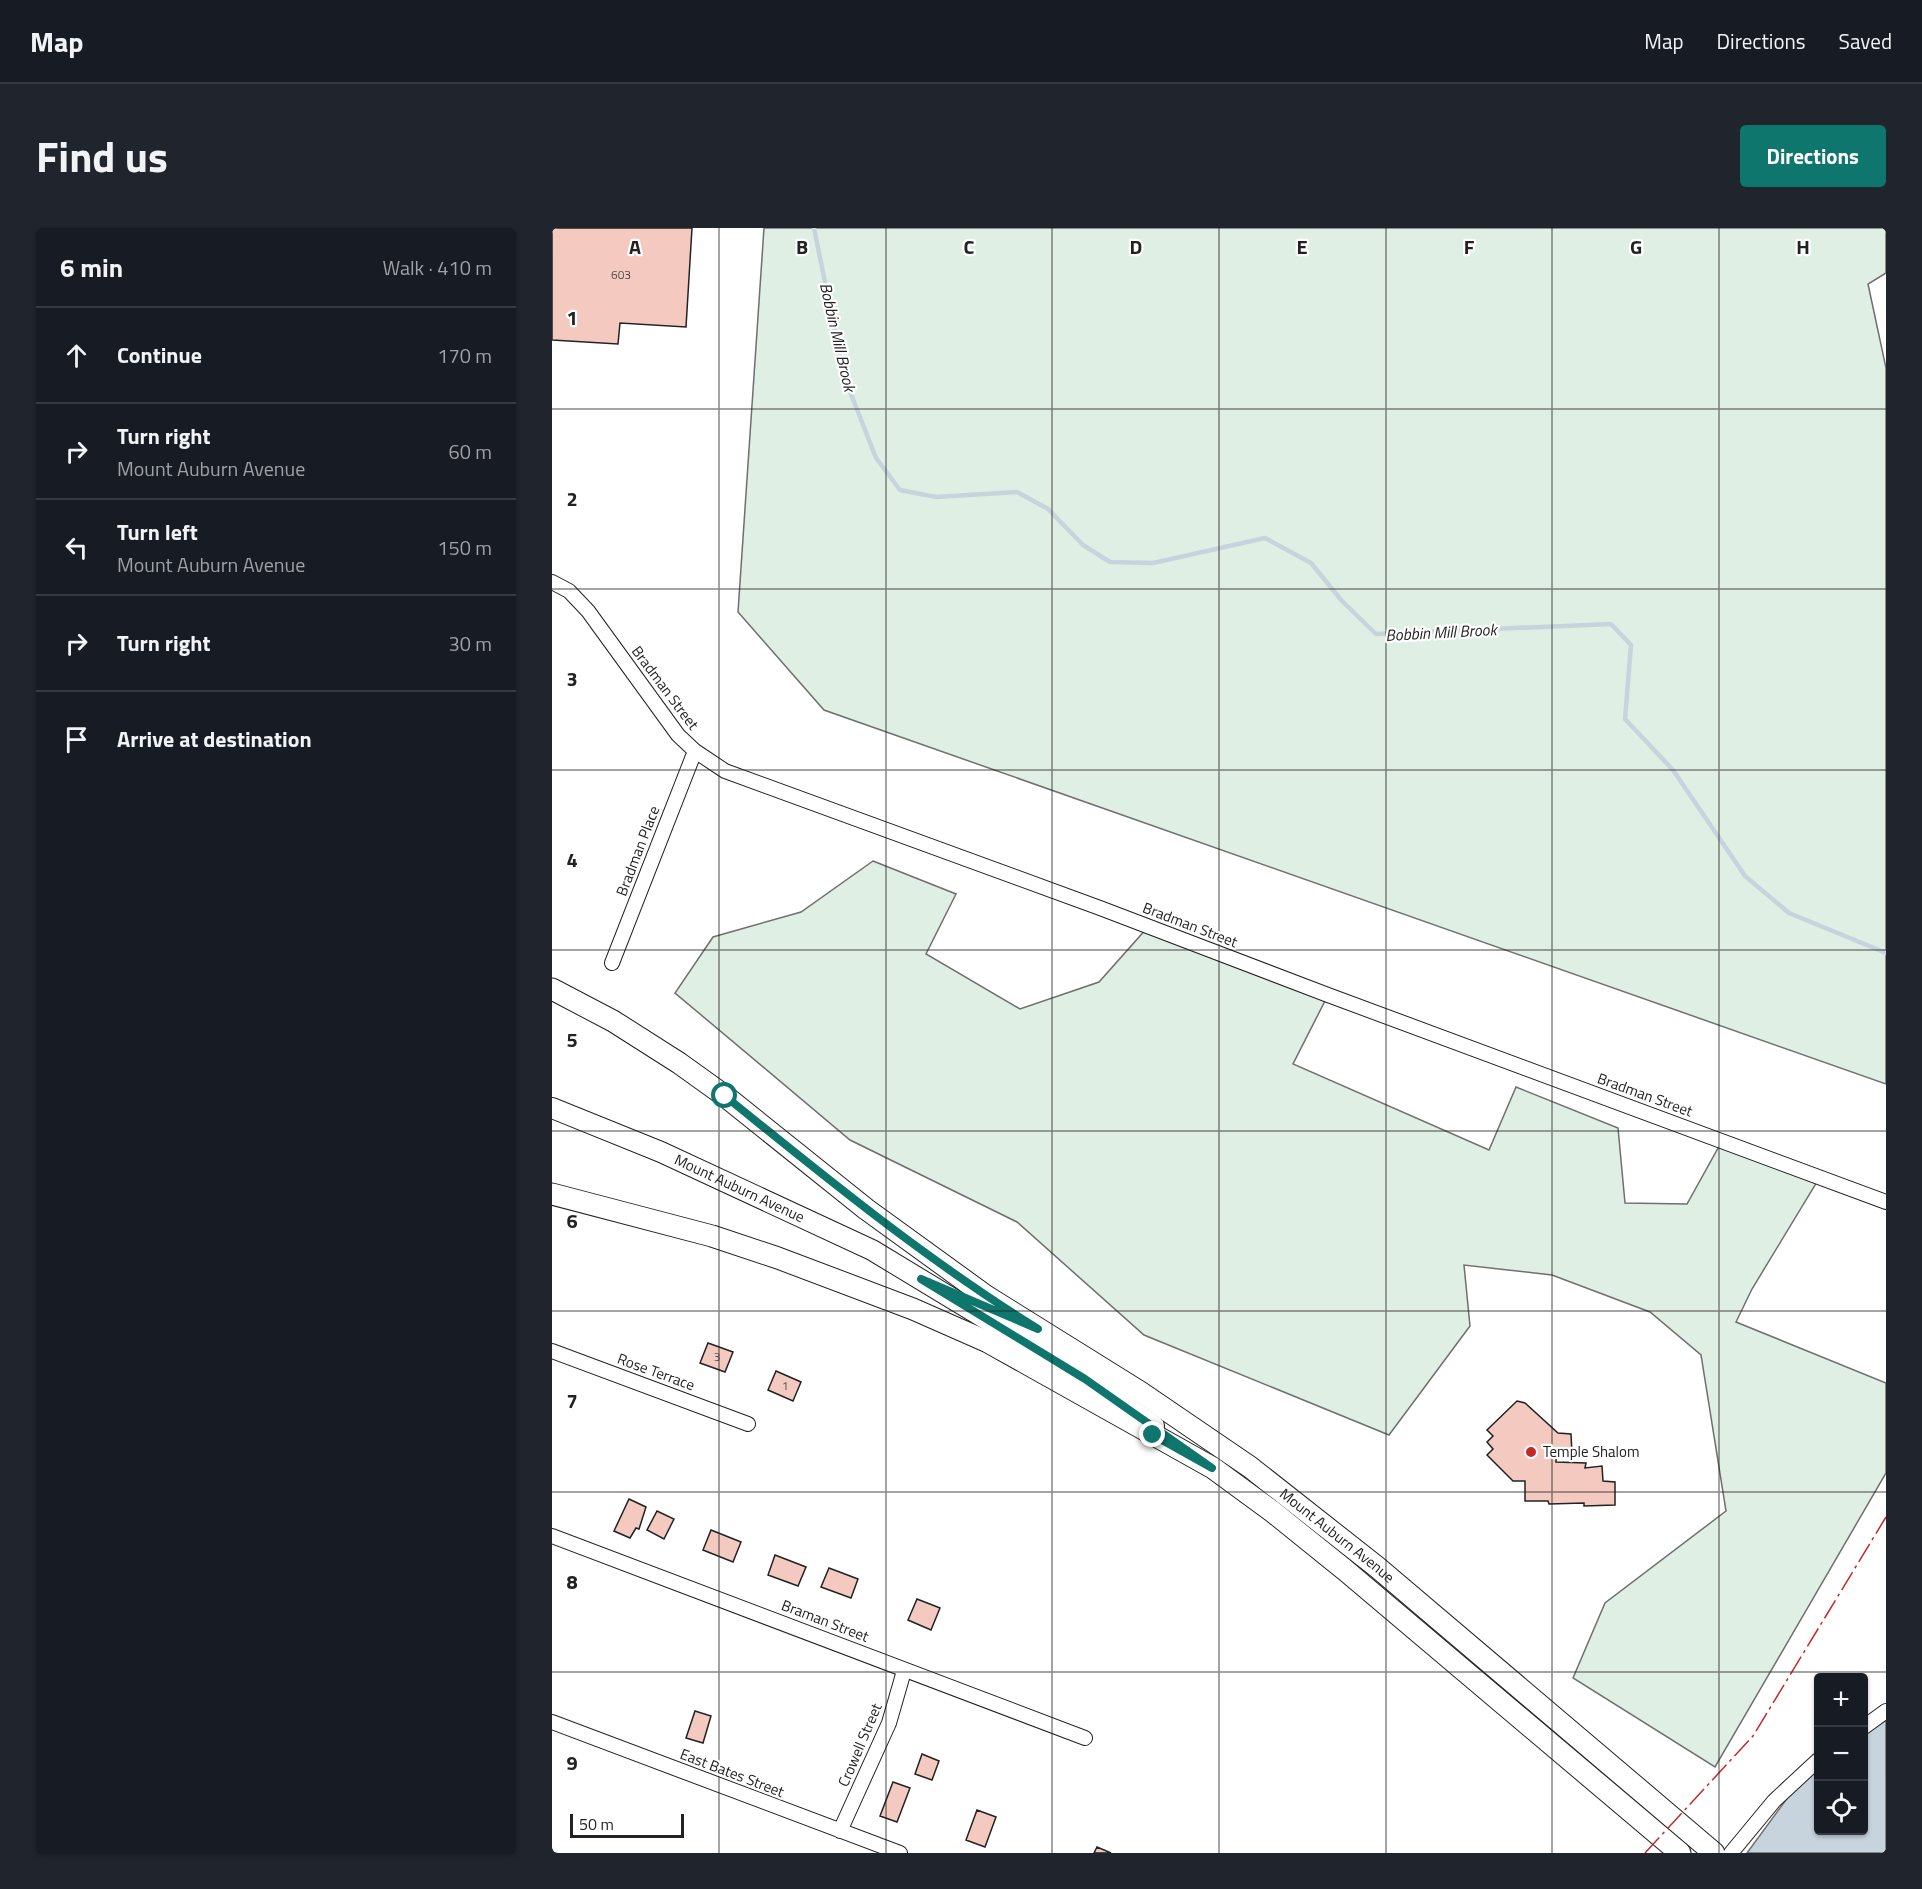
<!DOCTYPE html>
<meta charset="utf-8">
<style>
:root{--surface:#171b24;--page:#20242c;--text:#f1f3f6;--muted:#9ea1a6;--line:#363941;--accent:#0f766e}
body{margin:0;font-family:"Titillium Web",sans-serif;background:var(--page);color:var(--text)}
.controls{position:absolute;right:18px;bottom:18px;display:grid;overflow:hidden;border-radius:6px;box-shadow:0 2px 4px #0004}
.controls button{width:54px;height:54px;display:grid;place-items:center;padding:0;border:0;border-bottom:2px solid var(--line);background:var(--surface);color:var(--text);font:30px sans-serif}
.scale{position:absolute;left:18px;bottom:15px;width:114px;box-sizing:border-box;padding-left:6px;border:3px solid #222;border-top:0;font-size:16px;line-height:21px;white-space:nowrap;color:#222;-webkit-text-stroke:4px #fff;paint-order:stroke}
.stop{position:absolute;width:18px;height:18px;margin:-14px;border:4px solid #0f766e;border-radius:50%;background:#fff}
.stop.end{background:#0f766e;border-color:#fff;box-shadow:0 2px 6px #0008}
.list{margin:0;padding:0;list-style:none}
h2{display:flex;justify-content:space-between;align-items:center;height:78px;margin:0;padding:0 24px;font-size:26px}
h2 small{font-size:20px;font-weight:400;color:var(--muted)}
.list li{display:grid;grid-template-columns:39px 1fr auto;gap:18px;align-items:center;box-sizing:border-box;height:96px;padding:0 24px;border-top:2px solid var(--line)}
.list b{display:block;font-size:22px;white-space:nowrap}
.list p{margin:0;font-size:20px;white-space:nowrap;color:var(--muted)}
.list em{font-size:20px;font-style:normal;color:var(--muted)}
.icon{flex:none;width:33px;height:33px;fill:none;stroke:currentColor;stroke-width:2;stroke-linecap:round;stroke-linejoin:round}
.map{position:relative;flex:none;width:1334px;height:1625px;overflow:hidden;border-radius:6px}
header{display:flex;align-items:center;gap:36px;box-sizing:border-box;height:84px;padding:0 30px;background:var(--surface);border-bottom:2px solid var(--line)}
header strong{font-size:28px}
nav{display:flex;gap:33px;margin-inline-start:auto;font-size:21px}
.intro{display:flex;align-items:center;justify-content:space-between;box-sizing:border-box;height:144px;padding:0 36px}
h1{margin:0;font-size:42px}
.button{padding:15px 27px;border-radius:6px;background:var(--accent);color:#fff;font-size:21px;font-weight:700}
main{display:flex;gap:36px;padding:0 36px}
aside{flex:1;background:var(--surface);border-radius:6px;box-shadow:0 2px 4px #0004}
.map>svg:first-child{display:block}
.green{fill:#e0efe3;stroke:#6f6f6f;stroke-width:1.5}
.water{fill:#c7d3dd;stroke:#6f6f6f;stroke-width:1.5}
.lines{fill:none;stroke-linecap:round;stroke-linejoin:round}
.stream{stroke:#c7d3dd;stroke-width:4.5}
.building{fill:#f3c9c0;stroke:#222;stroke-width:1.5}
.street-casing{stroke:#222;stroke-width:16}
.secondary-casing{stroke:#222;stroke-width:22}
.primary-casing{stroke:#222;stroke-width:23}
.street{stroke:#fff;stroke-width:14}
.secondary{stroke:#fff;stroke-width:20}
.primary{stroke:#fff;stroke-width:21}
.power{stroke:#c62828;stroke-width:1.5;stroke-dasharray:21 4.5 3 4.5;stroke-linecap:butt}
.route{stroke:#0f766e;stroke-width:8}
.grid{fill:none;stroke:#222;stroke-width:1.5;stroke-opacity:0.55}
.poi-dot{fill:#c62828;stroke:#fff;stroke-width:2}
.labels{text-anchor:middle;stroke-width:4.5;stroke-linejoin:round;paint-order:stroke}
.number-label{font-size:12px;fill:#564c4a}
.street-label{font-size:15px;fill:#222;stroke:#fff}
.poi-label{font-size:15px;fill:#222;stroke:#fff;text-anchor:start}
.water-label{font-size:16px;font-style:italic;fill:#222;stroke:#fff}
.grid-label{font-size:20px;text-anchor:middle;font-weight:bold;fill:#222;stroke:#fff;stroke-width:4.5;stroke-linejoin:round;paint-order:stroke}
</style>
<header>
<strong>Map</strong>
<nav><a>Map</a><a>Directions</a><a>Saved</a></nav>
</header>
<div class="intro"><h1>Find us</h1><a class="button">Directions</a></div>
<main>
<aside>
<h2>6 min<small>Walk · 410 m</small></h2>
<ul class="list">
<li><svg class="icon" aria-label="ahead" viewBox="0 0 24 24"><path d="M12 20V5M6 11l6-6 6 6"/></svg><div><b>Continue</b></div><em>170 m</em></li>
<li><svg class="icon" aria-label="right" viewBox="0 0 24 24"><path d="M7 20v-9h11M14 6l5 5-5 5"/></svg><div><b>Turn right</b><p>Mount Auburn Avenue</p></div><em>60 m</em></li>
<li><svg class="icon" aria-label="left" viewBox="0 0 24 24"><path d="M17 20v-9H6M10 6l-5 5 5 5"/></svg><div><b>Turn left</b><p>Mount Auburn Avenue</p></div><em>150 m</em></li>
<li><svg class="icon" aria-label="right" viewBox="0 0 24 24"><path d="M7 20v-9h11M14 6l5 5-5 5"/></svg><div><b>Turn right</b></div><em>30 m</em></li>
<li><svg class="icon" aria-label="arrive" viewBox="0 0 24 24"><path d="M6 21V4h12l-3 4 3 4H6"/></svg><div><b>Arrive at destination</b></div></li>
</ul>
</aside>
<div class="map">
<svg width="1334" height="1625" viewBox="0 0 1334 1625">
<rect width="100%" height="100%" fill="#fff"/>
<path class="green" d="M212 0H1334V45L1316 56 1334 140V856L272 482 186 384Z
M321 633 404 666 374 726 468 781 547 754 596 699 776 767 741 836 937 922 964 859 1066 900 1073 975 1135 976 1170 913 1268 949 1200 1061 1184 1094 1334 1155V1245L1163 1539 1021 1450 1053 1375 1174 1283 1149 1127 1098 1084 1000 1047 912 1037 918 1098 837 1207 592 1107 465 994 298 912 123 765 161 709 249 684Z"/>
<path class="water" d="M1334 1489V1625H1195L1242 1561 1266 1540V1602H1312V1504Z"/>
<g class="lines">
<path class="stream" d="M262 0 292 148 324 230 348 262 384 269 465 264 496 281 531 317 558 334 601 335 713 310 759 335 790 373 824 406 1059 396 1079 417 1073 491 1121 542 1193 648 1237 685 1334 725"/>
</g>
<path class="building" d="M0 0H140L134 99 68 95 66 116 0 112Z
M156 1115 181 1124 173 1144 148 1135Z
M224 1143 249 1154 241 1173 216 1162Z
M965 1173 973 1175 1006 1205 1019 1206 1020 1226 1004 1228V1234L1034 1235 1033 1240 1050 1238 1051 1253 1063 1254V1277L1032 1278V1275L997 1276 996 1273H973V1253H961L935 1227 941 1221 935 1214 941 1208 935 1202Z
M77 1271 94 1279 87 1301 84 1300 78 1310 62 1303Z
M105 1283 122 1291 112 1311 95 1302Z
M159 1302 189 1314 181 1334 151 1322Z
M223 1327 254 1339 246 1358 216 1347Z
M277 1340 306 1351 299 1370 269 1359Z
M365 1371 388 1380 379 1402 356 1392Z
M143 1483 159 1488 151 1515 134 1510Z
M370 1526 387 1533 380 1552 363 1546Z
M341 1554 358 1560 345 1594 328 1588Z
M425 1582 444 1589 433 1619 414 1612Z
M545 1619 559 1625H542Z"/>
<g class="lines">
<g class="street-casing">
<path id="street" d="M0 354 17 363 36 383 126 507 143 523 173 543 548 680 776 767 1334 974
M60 735 143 523
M0 1123 196 1196
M0 1308 533 1510
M0 1494 348 1625
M1312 1499 1334 1483
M288 1603 337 1495 352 1443
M1179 1625 1222 1573 1266 1532"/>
</g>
<g class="secondary-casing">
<g id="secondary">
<path id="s1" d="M0 880 109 924 320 1022 533 1151 602 1198"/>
</g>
</g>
<g class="primary-casing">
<g id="primary">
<path id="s2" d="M0 761 61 793 127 835 173 868 314 981 434 1068 588 1164 698 1239 825 1339 1162 1625"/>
<path d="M0 966 160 1008 226 1030 361 1081 436 1114 661 1240 721 1284 793 1342 1128 1625"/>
</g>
</g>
<use href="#street" class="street"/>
<use href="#secondary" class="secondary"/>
<use href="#primary" class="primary"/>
<path class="power" d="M1093 1625 1201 1508 1334 1289"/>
</g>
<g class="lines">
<path class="route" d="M173 868C274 950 375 1032 486 1101L369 1051 533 1151 660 1240 601 1207"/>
</g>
<path class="grid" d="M167 0V1625M334 0V1625M500 0V1625M667 0V1625M834 0V1625M1000 0V1625M1167 0V1625M0 181H1334M0 361H1334M0 542H1334M0 722H1334M0 903H1334M0 1083H1334M0 1264H1334M0 1444H1334"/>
<circle class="poi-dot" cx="979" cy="1224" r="6"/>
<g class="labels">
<g class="number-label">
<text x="69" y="51">603</text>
<text x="165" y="1133">3</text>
<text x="233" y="1162">1</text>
</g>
<g class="street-label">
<text transform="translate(113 460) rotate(53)" y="5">Bradman Street</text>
<text transform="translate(86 623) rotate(-69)" y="5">Bradman Place</text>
<text transform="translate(638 697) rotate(21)" y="5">Bradman Street</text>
<text transform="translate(1093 867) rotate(20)" y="5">Bradman Street</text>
<text dy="5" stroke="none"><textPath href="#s1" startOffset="204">Mount Auburn Avenue</textPath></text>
<text transform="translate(104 1144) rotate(20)" y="5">Rose Terrace</text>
<text dy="5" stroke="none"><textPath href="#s2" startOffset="958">Mount Auburn Avenue</textPath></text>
<text transform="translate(273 1393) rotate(21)" y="5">Braman Street</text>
<text transform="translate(308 1517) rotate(-67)" y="5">Crowell Street</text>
<text transform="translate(180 1545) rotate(21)" y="5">East Bates Street</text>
</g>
<g class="poi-label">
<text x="991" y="1229">Temple Shalom</text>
</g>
<g class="water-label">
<text transform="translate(286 109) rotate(77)" y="6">Bobbin Mill Brook</text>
<text transform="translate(889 404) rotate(-3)" y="6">Bobbin Mill Brook</text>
</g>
</g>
<g class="grid-label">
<text x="83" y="26">A</text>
<text x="250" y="26">B</text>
<text x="417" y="26">C</text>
<text x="584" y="26">D</text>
<text x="750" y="26">E</text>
<text x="917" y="26">F</text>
<text x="1084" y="26">G</text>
<text x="1251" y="26">H</text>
<text x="20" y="97">1</text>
<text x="20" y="278">2</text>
<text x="20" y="458">3</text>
<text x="20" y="639">4</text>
<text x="20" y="819">5</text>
<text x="20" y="1000">6</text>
<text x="20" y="1180">7</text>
<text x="20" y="1361">8</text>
<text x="20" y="1542">9</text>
</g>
</svg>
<div class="controls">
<button>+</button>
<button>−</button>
<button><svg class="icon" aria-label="locate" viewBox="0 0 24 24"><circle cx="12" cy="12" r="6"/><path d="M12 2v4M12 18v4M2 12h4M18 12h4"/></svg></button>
</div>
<div class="scale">50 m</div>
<div class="stop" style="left:173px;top:868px"></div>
<div class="stop end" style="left:601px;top:1207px"></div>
</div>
</main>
